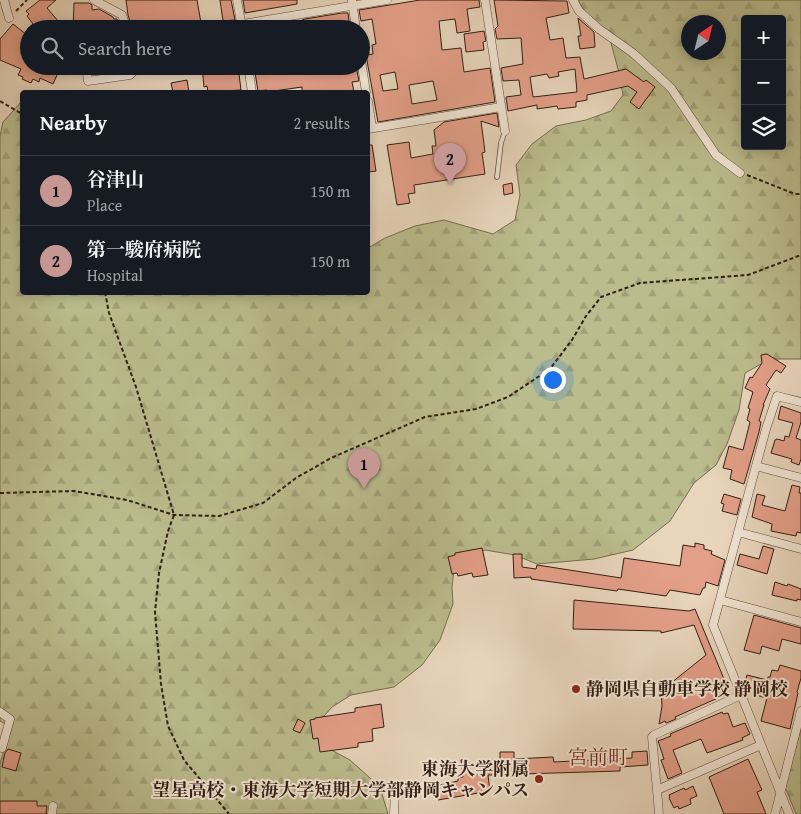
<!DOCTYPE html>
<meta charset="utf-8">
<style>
:root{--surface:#171b24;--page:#20242c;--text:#f1f3f6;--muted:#9ea1a6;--line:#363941;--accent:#c59692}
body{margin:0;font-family:"Gentium Book Plus","Noto Serif JP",serif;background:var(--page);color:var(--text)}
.controls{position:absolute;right:15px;top:15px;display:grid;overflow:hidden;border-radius:5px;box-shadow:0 2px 12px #0003}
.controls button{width:45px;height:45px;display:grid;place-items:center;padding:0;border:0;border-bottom:1px solid var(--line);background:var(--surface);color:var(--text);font:25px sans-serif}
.compass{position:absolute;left:681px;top:15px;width:45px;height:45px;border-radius:50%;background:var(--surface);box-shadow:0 2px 12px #0003;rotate:35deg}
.you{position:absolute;left:552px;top:379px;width:18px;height:18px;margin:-12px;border:4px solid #fff;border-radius:50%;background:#1a73e8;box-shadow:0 0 0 8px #1a73e833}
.badge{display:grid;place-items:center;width:32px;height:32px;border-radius:50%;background:var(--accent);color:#111;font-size:16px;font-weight:700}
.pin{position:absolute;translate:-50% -41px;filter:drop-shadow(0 1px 2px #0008)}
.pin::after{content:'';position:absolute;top:26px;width:18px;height:15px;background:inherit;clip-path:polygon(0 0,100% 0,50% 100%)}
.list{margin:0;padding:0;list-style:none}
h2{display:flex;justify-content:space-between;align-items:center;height:65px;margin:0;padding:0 20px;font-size:21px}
h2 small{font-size:16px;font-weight:400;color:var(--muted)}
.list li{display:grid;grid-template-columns:32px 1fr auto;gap:15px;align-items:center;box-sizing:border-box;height:70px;padding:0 20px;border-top:1px solid var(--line)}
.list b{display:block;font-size:19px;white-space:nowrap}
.list p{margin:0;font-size:16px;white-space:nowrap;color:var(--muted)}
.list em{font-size:16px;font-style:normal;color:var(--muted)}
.icon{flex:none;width:28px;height:28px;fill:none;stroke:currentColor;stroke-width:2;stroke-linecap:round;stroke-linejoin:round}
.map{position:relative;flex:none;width:801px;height:814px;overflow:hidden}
.search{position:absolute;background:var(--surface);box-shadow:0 2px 12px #0003;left:20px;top:20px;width:350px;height:55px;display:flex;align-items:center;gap:12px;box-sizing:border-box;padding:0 18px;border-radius:28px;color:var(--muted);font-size:19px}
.panel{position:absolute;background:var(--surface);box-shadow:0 2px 12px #0003;left:20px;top:90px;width:350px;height:205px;border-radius:5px}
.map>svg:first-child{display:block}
.forest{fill:url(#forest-firs);stroke:#776d51;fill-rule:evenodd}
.building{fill:#e39f88;stroke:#331e15;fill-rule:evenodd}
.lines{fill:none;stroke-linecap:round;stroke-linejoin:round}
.service-casing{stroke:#604c3e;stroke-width:5.5}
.minor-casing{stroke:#604c3e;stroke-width:9}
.path{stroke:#331e15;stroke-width:2;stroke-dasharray:4 2.5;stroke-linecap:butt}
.service{stroke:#f0e4d3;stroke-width:4}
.minor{stroke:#f0e4d3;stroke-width:8}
.poi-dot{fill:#8f2418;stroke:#f0e4d3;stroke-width:2}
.labels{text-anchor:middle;stroke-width:4;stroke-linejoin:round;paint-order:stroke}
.poi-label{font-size:18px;font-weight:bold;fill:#331e15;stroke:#f0e4d3;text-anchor:start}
.quarter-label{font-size:20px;fill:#7a1f14;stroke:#f0e4d3}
</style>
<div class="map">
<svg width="801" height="814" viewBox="0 0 801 814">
<defs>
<pattern id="forest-firs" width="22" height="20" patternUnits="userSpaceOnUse" patternTransform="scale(1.25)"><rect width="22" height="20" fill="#bbbc8d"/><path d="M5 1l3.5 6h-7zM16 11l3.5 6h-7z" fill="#a1a179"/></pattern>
</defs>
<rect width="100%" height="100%" fill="#e8d5bb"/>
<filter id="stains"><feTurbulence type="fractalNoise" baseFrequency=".004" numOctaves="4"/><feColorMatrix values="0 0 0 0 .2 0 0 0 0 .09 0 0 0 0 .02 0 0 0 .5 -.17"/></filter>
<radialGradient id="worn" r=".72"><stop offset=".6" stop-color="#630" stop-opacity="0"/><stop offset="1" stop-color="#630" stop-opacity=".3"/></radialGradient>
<path class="forest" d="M579 0H801V359H770L745 373 739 410 727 444 716 465 694 483 670 521 633 550 594 559 537 564 515 555 485 550 464 557 454 569 452 587 453 604 440 640 422 665 394 687 351 695 332 707 317 724 324 746 350 760 380 787 388 814H0V763L11 727 0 721V136L3 122 22 101V292H368V248L385 238 415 226 444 220 493 234 515 220 520 195 516 165 532 144 556 126 586 120 611 111 623 95 618 69 611 43 601 27 587 14 579 2ZM745 19H782V146H745ZM688 22H718V52H688Z
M801 728V814H796L785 787Z"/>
<path class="building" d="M40 0H56L47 8 65 29H27L33 24 27 16 29 14 26 11Z
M126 0H197L201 23 162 29V26H158L157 25 132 28 128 15Z
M220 0H231L235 20 223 21Z
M243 0H297V4L245 13Z
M420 0H479L480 7 467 9 470 31 457 33 455 19 439 21 442 50 461 48 464 72 490 68 495 102 378 122 366 55 373 54 372 45 376 44 372 19 361 21 359 10ZM395 72 398 89 383 91 380 75ZM433 81 437 100 412 104 409 85Z
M494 0 567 1 569 13 546 18 550 40 563 38 566 58 580 57 584 79 626 69 644 82 646 80 655 87 639 109 630 102 637 92 628 86 587 95V100L576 102V107L558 109 557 106 537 109V105L508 111 506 97 521 95 519 80 503 81 501 68 523 64 521 38 497 39 495 29 498 26ZM575 69 577 92 533 97 530 77 547 74 549 78 559 76 558 72Z
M74 3H89L92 5V10L99 9 113 17 114 19H117L121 29H73Z
M342 13H348L350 29H304L302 20 305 19Z
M578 18 594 32 595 47 580 49 578 36H581Z
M13 24 27 35 21 45 29 49V66H61L53 84 40 78 39 82 33 79 31 83 22 79 23 77 18 75 21 69 0 60V39Z
M484 31 486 41 483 42 484 50 466 52 464 34Z
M95 66H106L107 73 96 74Z
M202 66H238L241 90 208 92 207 86 204 87Z
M254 66H356L359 81 352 82 354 92H302V87L267 92V90L258 91Z
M187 80 189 92H173L171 83Z
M497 113 499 127 481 121 485 152 482 153 485 174 414 185 415 193 408 194 410 203 397 205 387 145 409 142 411 158 433 154 432 146H436L434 130 444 122Z
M368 145H372L376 171 368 172Z
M512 183 513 193 504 195 503 185Z
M767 354 786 366 781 373 776 370 766 385 770 389 763 405H764L759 421 761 422 759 432 744 484 730 479 732 470 723 468 729 446 743 450 750 422 747 420 750 409 748 408 753 392 745 388 750 377 752 378 762 363 761 355Z
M781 406 801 413V422L796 438 801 440V459L799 465 791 462 792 459 771 453 775 440 777 439 784 441 785 436 789 437 793 423 778 419Z
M792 485 800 487 799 493H801V533L797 532 796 536 771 531 772 524 752 517 757 494 765 496 762 505 785 511Z
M724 494 741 499 737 515 722 511 724 504 721 503Z
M695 543 704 545V549L712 551 711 554 725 560 718 586 706 582 705 588H703L700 595 670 590 666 596 618 589 617 591 531 579V577L514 578 513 554H522V567L536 569 537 565 621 578 624 558 680 566 683 545 695 547Z
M763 546 774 549 767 574 737 565 740 554 759 559Z
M482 548 488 575 473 577 472 573 458 576 457 573 452 574 448 557 455 555V553Z
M775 582 787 586 788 584 801 589V600L797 599V601L772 595Z
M574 600 689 611 695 609 724 679 722 680 727 694 675 717 676 719 666 723 665 721 659 724 662 706 661 691 706 655 694 625 661 633V631L573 629Z
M754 615 801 628V644L782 639 779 651 762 646 760 654 744 650Z
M780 665 801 671V678L797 692 798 693 790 729 761 721 767 698 759 696 760 690 744 685 747 675 767 680 768 677H770L772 670 778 671Z
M381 704 384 727 372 729 373 741 358 743V747L320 752 318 738 313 739 310 720 315 719V718L355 712V708Z
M722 712 723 714 728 713 733 727 745 723 750 734 742 738 743 740 707 753 701 739 673 750 682 773 668 779 661 760 664 759 658 741 671 736 670 734Z
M298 719 305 723 300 733 293 730Z
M8 749 21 753 16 771 2 767 5 753Z
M647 751 648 765 620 767V771L488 775 490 791 438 800V795H432L431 787 458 781V778L463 777 461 760 468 759 471 776 486 773V760H500V752H514V759L553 757 554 762 632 758V752Z
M748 759 762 790 757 792 766 814H724L709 777Z
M693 786 697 796 690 799 691 804 679 809 678 806 674 808 669 798 670 797 669 795 684 788 685 790Z
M0 801H37V806H47L46 814H0Z"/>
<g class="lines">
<g class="service-casing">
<path id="service" d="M497 177 501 143 505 131"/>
</g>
<g class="minor-casing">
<path id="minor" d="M4 0 9 18
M94 0 122 15 127 29
M237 0 242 28
M352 0 356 29
M485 0 505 131
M573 0 579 11 599 29 633 53 671 88 716 155 740 173
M212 29 387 0
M361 60 366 92
M86 66 88 81 130 75 133 72 132 66
M248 66 252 92
M368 101 372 128
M368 129 501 107
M756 466 801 478
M738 532 801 549
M720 600 801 622
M0 712 10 719 2 748
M657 790 652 737 654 735 741 695
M52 814 53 806
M394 814 395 789
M659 814 657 790 761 745
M775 814 801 711
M789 814 713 625 766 429 777 396 801 402"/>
</g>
<path class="path" d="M16 11 27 0
M0 101 22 114
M747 175 795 194H801
M105 292 109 313 136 387 174 515 168 531 159 573 155 612 161 684 168 726 184 760 229 814
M0 493 74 491 127 500 174 515 219 516 263 503 296 478 331 458 425 417 476 409 508 397 550 369 572 340 586 316 601 297 640 283 748 275 801 255"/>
<use href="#service" class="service"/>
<use href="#minor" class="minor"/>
</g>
<g class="poi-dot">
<circle cx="576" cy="689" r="5"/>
<circle cx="539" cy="779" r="5"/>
</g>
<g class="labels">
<g class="poi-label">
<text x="586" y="695">静岡県自動車学校 静岡校</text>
<text x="529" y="775" text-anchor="end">東海大学附属<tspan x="529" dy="21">望星高校・東海大学短期大学部静岡キャンパス</tspan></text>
</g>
<g class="quarter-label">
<text x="598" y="764">宮前町</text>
</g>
</g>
<rect width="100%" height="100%" filter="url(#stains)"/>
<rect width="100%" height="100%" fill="url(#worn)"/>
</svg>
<div class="controls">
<button>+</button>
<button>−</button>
<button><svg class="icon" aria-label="layers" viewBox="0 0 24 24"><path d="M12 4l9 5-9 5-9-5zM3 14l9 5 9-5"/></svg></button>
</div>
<svg class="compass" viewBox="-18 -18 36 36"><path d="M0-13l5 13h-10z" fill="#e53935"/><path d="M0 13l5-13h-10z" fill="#9ea1a6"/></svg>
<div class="you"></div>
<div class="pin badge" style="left:364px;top:489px">1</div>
<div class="pin badge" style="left:450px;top:184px">2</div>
<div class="search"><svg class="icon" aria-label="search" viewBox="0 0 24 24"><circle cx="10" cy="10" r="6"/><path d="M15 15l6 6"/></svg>Search here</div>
<section class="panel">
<h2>Nearby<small>2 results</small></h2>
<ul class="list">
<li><span class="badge">1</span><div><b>谷津山</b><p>Place</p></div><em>150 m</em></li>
<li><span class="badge">2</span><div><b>第一駿府病院</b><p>Hospital</p></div><em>150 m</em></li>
</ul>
</section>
</div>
